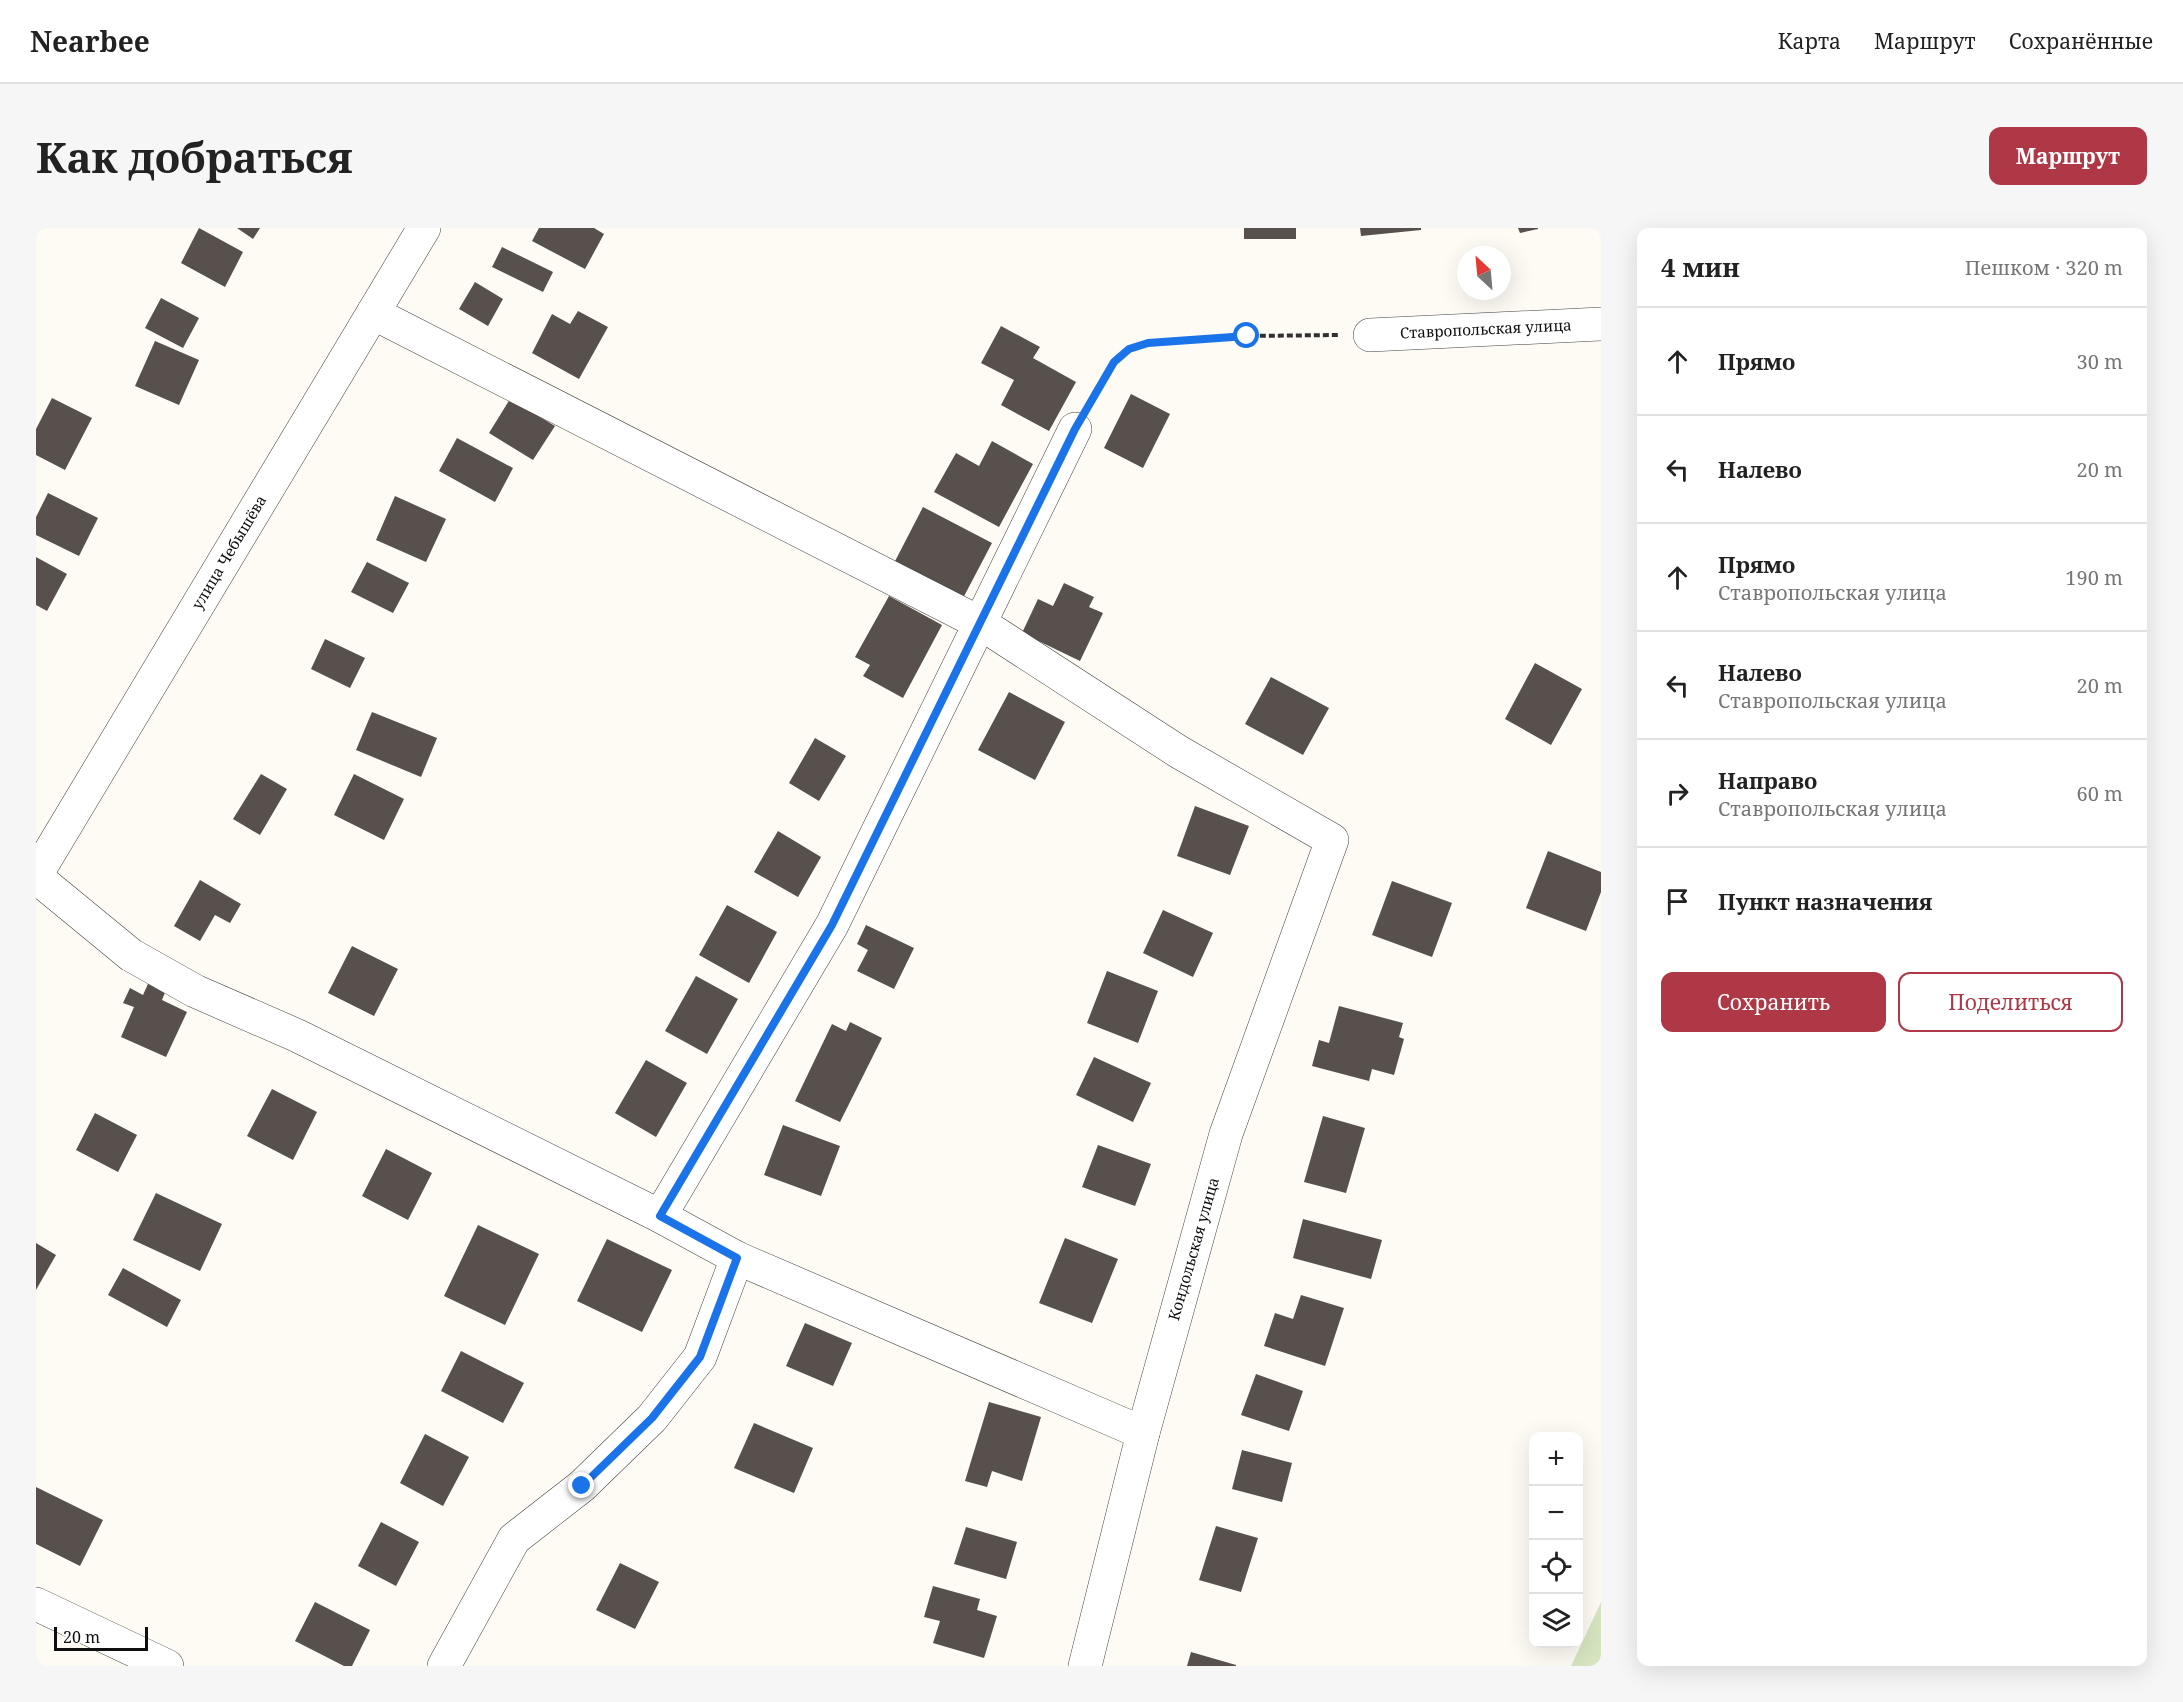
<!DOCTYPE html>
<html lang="ru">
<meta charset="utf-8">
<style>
:root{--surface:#fff;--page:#f6f6f6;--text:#222;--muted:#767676;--line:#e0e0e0;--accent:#af3846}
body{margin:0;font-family:"Noto Serif",serif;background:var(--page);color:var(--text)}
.controls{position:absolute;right:18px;bottom:18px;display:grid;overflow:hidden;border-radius:12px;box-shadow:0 6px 24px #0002}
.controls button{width:54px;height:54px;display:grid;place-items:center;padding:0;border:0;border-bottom:2px solid var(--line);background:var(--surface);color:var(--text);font:30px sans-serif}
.compass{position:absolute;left:1421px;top:18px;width:54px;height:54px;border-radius:50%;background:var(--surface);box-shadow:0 6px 24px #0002;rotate:334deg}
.scale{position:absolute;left:18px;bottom:15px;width:94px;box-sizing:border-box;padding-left:6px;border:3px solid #0f0f0f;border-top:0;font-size:16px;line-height:21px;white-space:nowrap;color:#0f0f0f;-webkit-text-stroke:4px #fff;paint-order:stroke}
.stop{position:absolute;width:18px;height:18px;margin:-14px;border:4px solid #1a73e8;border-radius:50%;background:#fff}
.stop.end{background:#1a73e8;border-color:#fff;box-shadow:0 2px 6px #0008}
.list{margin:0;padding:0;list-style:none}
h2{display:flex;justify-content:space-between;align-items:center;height:78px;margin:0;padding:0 24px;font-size:26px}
h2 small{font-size:20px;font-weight:400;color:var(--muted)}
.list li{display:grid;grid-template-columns:39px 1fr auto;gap:18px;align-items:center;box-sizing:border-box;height:108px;padding:0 24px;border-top:2px solid var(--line)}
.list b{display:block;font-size:22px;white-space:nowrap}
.list p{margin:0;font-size:20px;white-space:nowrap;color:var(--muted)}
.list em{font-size:20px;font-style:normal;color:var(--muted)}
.actions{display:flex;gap:12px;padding:18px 24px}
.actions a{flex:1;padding:14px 0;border:2px solid var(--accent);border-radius:12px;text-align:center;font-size:21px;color:var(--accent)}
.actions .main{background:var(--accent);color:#fff}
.icon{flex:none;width:33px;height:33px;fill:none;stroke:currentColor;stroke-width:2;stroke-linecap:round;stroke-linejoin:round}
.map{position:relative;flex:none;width:1565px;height:1438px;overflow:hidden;border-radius:12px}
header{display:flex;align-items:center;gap:36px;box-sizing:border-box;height:84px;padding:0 30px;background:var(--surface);border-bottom:2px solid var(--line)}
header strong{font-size:28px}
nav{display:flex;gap:33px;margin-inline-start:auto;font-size:21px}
.intro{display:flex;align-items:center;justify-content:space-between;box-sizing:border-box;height:144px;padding:0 36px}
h1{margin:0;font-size:42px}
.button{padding:15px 27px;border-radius:12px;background:var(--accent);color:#fff;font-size:21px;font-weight:700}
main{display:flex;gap:36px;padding:0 36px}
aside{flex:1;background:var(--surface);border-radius:12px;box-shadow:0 6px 24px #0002}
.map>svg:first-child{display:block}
.green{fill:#d6e5c0}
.building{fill:#57504d}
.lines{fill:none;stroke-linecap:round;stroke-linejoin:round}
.minor-casing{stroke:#424242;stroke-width:34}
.path{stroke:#313131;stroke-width:4;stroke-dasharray:6 3;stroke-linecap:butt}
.minor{stroke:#fff;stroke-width:33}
.route{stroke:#1a73e8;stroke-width:8}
.labels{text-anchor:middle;stroke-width:6;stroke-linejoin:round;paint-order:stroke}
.street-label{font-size:15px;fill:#0f0f0f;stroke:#fff}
</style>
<header>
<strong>Nearbee</strong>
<nav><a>Карта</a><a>Маршрут</a><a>Сохранённые</a></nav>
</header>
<div class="intro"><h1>Как добраться</h1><a class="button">Маршрут</a></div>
<main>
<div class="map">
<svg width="1565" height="1438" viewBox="0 0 1565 1438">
<rect width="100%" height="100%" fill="#fdfbf3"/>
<path class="green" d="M1565 1374V1438H1535Z"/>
<path class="building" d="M163 0 207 24 189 59 145 35Z
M201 0H224L217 11Z
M503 0H558L568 6 549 41 496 13Z
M1208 0H1260V11H1208Z
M1324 0H1385V2L1325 8Z
M1482 0H1502V1L1484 5Z
M466 19 517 44 507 64 456 39Z
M439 54 467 71 452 98 423 81Z
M125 70 163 90 147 120 109 100Z
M542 83 572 99 543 151 496 125 516 86 534 96Z
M965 98 1004 119 997 130 1040 154 1013 203 965 177 978 152 945 135Z
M119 113 163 132 143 177 99 158Z
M1095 166 1134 186 1107 240 1068 220Z
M16 170 56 190 29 242 0 227V201Z
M474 171 519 198 497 232 453 205Z
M421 210 477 240 459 274 403 243Z
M956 213 997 236 963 299 898 264 920 225 943 238Z
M12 265 62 290 43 328 0 307V289Z
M359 268 410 291 390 334 340 312Z
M887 279 956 315 925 374 856 339Z
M0 329 31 346 11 383 0 377Z
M331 334 373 355 357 385 315 364Z
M1028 355 1058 369 1053 379 1067 385 1044 433 986 405 1002 371 1017 378Z
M853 368 906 397 867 470 827 448 834 437 819 429Z
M289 411 329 430 314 460 275 441Z
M1499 435 1546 461 1515 517 1469 491Z
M1235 449 1293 480 1267 527 1209 496Z
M973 464 1029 494 999 552 942 522Z
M336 484 401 510 385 549 320 522Z
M779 510 810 528 783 573 753 555Z
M225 546 251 561 224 607 197 591Z
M318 546 368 571 348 612 298 587Z
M1159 578 1213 598 1194 647 1141 628Z
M742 603 785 629 762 669 718 644Z
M1512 623 1565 644V664L1550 703 1490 680Z
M164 652 205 676 194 695 179 687 164 713 138 698Z
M1356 653 1416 675 1396 729 1336 707Z
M691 677 741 704 713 755 663 727Z
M1127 682 1177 705 1157 749 1107 725Z
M830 697 878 720 858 761 821 743 832 722 821 716Z
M316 718 362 741 338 788 292 765Z
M1071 743 1122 763 1102 815 1051 795Z
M660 748 702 771 671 826 629 803Z
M115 749 132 757 126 772 151 784 130 829 85 809 98 779 87 775 94 760 107 767Z
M1303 778 1367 795 1363 809 1368 811 1358 847 1336 841 1333 853 1276 838 1283 812 1293 815Z
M814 794 846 810 804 894 759 873 796 796 810 803Z
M1058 829 1115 855 1097 894 1040 867Z
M610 832 651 855 620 909 579 885Z
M236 861 281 884 257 932 211 908Z
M59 885 101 907 82 944 40 922Z
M1287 888 1329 900 1310 965 1268 954Z
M747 897 804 918 785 968 728 947Z
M1062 917 1115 936 1099 978 1046 959Z
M350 921 396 945 372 992 326 968Z
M120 965 186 996 164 1043 97 1012Z
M1267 991 1346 1012 1335 1051 1257 1030Z
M442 997 503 1026 469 1097 408 1068Z
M1029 1010 1082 1031 1056 1095 1003 1075Z
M571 1011 636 1042 606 1104 541 1073Z
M0 1015 20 1027 0 1062Z
M87 1040 145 1072 131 1099 72 1067Z
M1265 1067 1308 1080 1289 1138 1228 1118 1239 1085 1257 1091Z
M769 1095 816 1115 797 1158 750 1138Z
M425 1123 488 1155 467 1195 405 1163Z
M1220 1146 1267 1163 1253 1203 1205 1187Z
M953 1174 1005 1189 986 1253 956 1243 951 1259 929 1253Z
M718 1195 777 1220 758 1265 698 1240Z
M389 1206 433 1229 407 1278 364 1255Z
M1206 1222 1256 1235 1246 1274 1196 1261Z
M0 1259 67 1292 44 1338 0 1316Z
M345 1294 383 1314 360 1358 322 1338Z
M1180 1298 1222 1310 1205 1364 1163 1352Z
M930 1299 981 1314 970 1351 918 1336Z
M584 1335 623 1354 599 1401 560 1382Z
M897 1358 944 1371 941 1382 961 1388 948 1430 897 1415 904 1393 888 1389Z
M279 1374 334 1402 316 1438H308L259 1413Z
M1155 1424 1200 1437V1438H1151Z"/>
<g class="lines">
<g class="minor-casing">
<g id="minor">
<path d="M337 85 944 395 1143 524 1296 612 1190 906 1107 1205 1049 1438"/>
<path id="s1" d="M1334 107 1565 96"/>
<path id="s2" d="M0 647 388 0"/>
<path d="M0 649 95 727 159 763 262 808 624 988"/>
<path d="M701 1030 1107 1205"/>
<path d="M0 1376 131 1438"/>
<path d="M408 1438 478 1311 546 1258 616 1190 664 1129 701 1030 624 988 796 697 1039 201"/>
</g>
</g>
<path class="path" d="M1055 174 1078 134 1093 121 1112 115 1211 108 1303 107"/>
<use href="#minor" class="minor"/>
</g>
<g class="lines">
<path class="route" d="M546 1258 616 1190 664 1129 701 1030 624 988 796 697 1039 201 1078 134 1093 121 1112 115 1211 108"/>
</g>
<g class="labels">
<g class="street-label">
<text dy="5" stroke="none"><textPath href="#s1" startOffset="116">Ставропольская улица</textPath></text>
<text dy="5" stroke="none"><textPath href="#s2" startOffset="376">улица Чебышёва</textPath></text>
<text transform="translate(1158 1021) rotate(-74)" y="5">Кондольская улица</text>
</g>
</g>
</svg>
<div class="controls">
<button>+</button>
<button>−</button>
<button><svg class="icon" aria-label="locate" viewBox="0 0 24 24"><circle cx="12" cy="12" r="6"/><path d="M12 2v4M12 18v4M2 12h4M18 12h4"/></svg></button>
<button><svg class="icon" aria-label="layers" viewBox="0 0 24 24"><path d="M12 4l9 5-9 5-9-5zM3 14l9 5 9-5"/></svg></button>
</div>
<svg class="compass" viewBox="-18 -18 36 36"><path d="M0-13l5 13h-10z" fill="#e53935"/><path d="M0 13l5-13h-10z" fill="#767676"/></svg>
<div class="scale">20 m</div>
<div class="stop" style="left:1211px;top:108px"></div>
<div class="stop end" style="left:546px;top:1258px"></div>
</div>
<aside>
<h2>4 мин<small>Пешком · 320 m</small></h2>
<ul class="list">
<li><svg class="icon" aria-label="ahead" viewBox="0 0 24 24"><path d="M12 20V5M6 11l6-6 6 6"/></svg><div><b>Прямо</b></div><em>30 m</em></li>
<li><svg class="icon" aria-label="left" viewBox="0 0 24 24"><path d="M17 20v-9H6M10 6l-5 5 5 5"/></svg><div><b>Налево</b></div><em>20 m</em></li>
<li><svg class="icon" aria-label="ahead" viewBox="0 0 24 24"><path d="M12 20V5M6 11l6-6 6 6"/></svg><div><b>Прямо</b><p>Ставропольская улица</p></div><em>190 m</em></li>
<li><svg class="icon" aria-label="left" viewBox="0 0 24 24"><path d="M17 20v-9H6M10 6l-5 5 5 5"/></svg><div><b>Налево</b><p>Ставропольская улица</p></div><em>20 m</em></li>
<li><svg class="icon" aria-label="right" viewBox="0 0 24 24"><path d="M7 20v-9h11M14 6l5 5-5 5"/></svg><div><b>Направо</b><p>Ставропольская улица</p></div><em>60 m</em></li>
<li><svg class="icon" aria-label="arrive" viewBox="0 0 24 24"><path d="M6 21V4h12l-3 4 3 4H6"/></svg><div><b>Пункт назначения</b></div></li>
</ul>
<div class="actions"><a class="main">Сохранить</a><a>Поделиться</a></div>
</aside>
</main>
